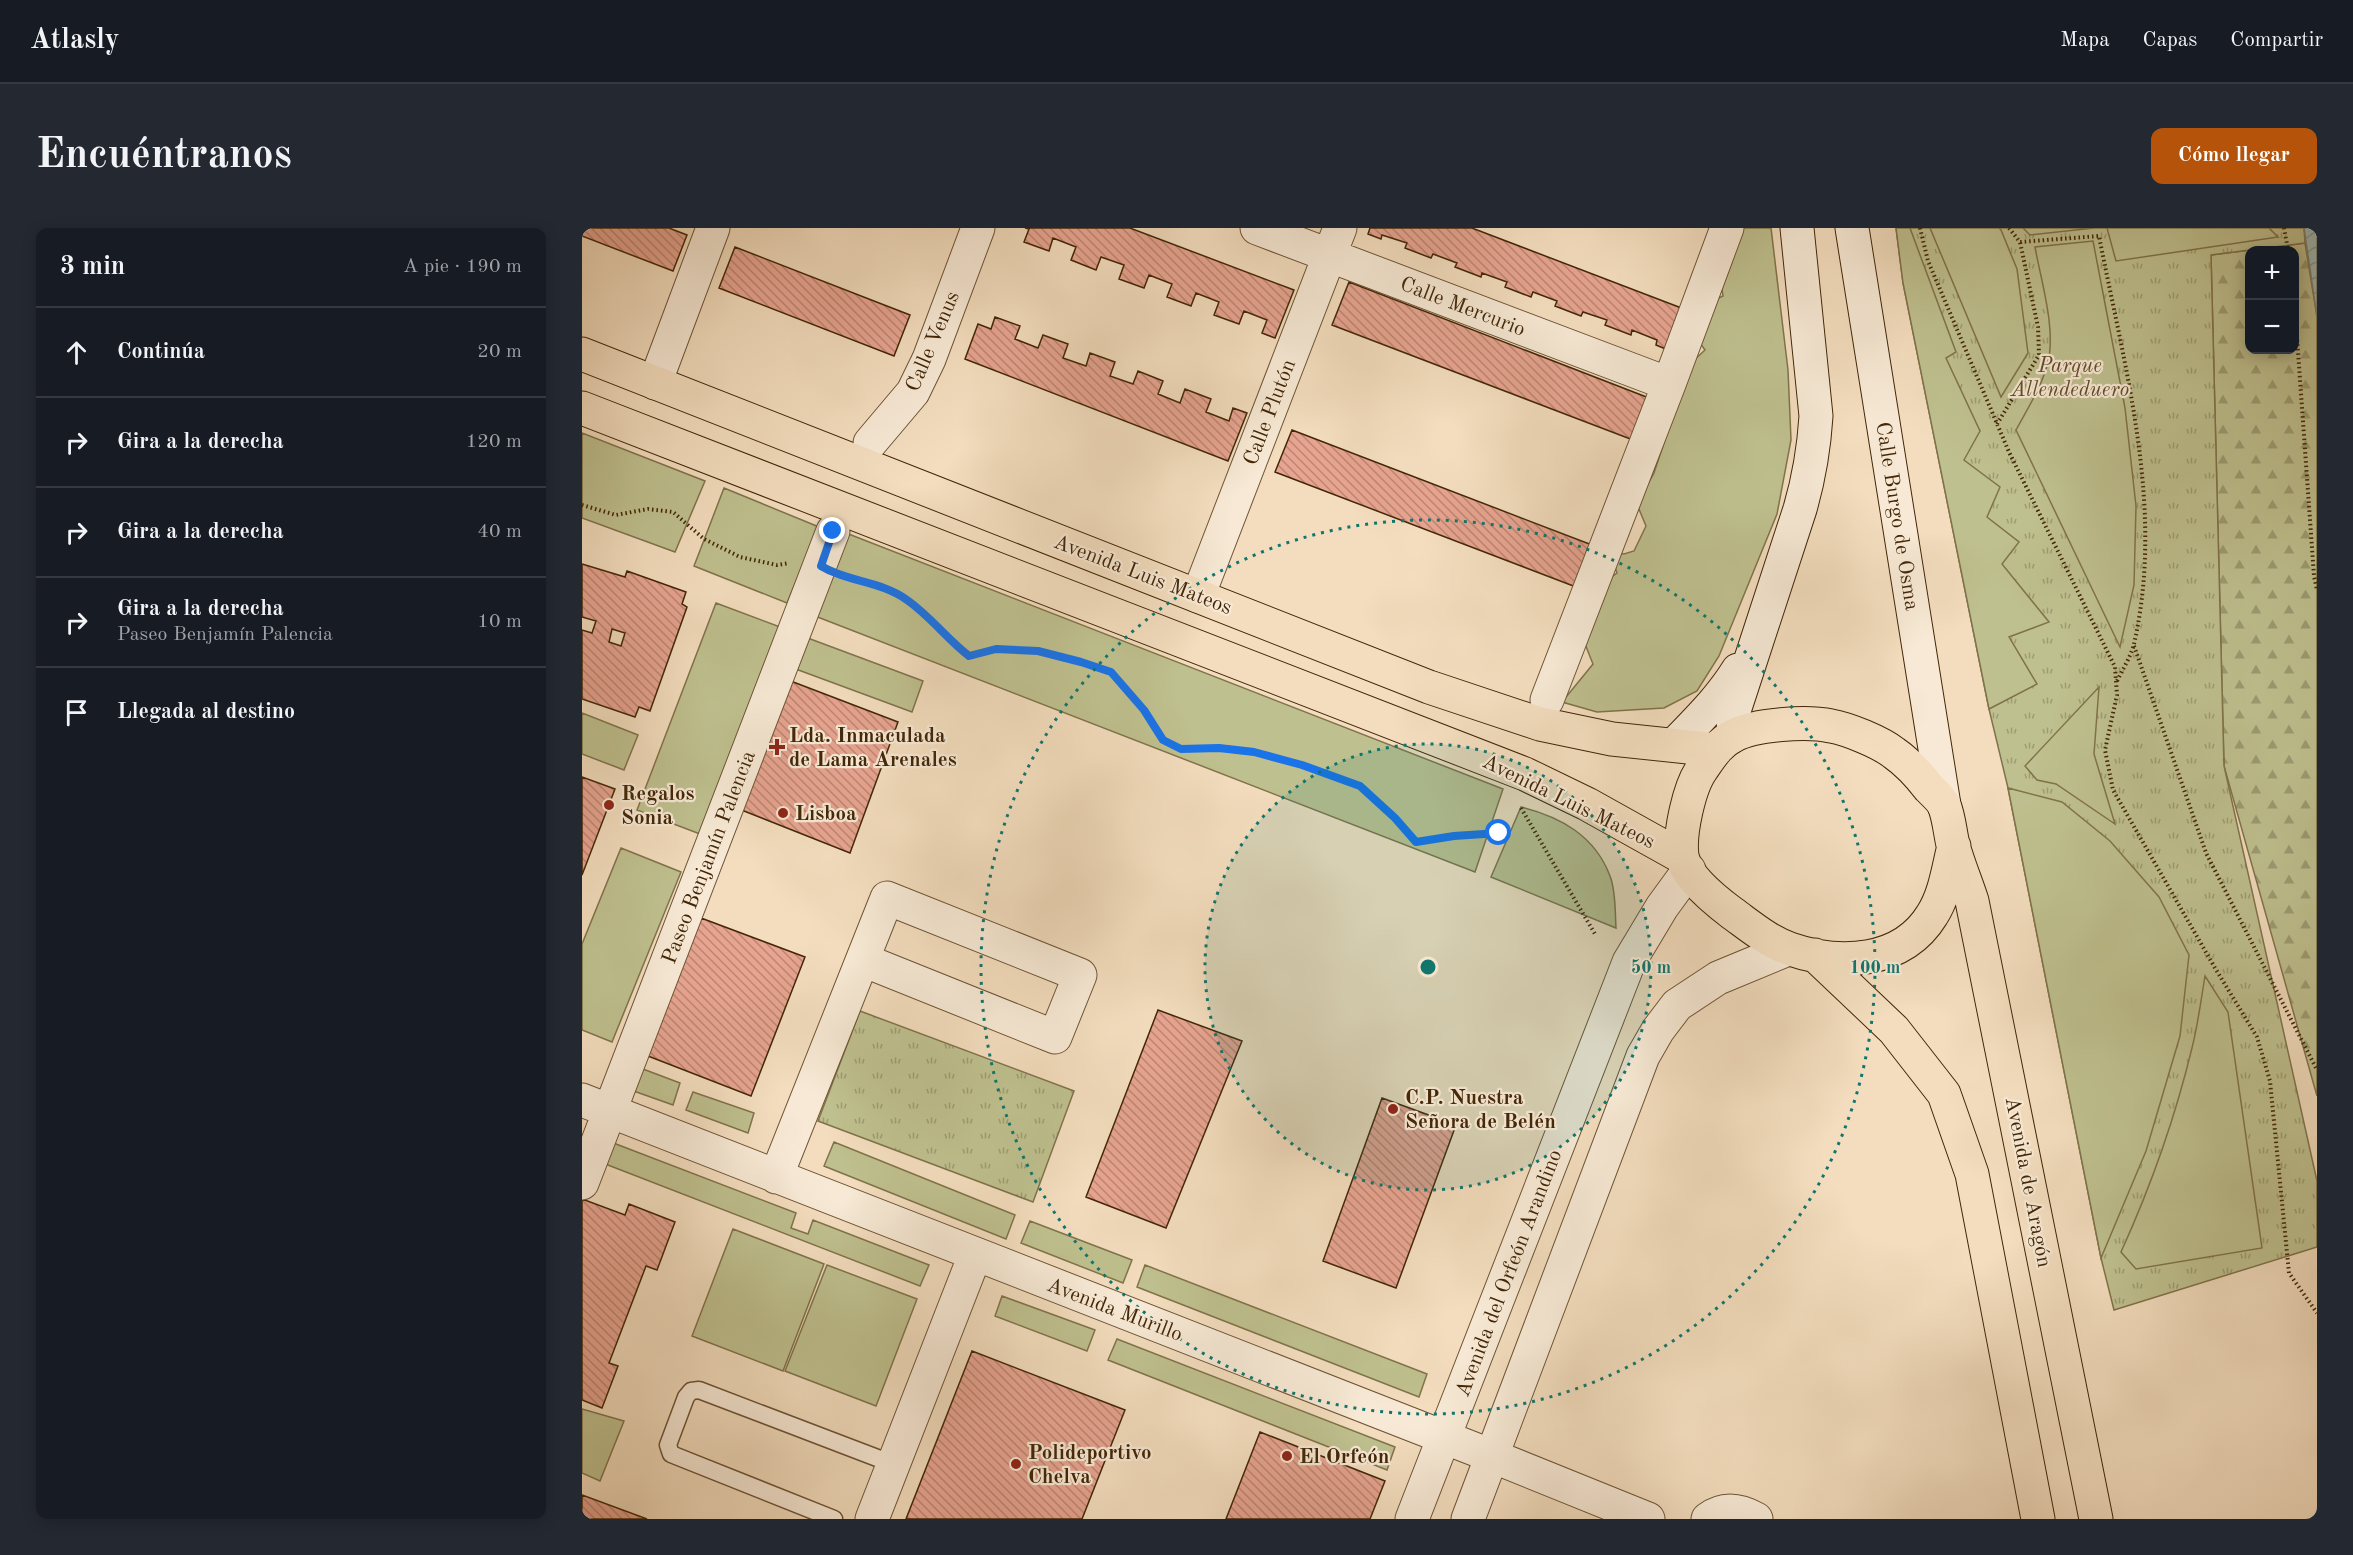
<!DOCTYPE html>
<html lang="es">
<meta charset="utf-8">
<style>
:root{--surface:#171b24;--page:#242831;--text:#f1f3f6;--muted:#9ea1a6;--line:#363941;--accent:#b45309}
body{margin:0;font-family:"Old Standard TT",serif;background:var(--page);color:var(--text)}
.controls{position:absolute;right:18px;top:18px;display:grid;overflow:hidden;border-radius:12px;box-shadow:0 3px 15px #0003}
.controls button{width:54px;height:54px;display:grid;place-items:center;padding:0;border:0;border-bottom:2px solid var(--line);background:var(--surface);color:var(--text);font:30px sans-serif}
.stop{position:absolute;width:18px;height:18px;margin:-14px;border:4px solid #1a73e8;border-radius:50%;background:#fff}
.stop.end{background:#1a73e8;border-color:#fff;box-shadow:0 2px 6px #0008}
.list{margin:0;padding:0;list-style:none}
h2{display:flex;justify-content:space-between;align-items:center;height:78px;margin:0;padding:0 24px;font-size:26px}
h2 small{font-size:20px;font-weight:400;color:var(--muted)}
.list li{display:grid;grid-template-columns:39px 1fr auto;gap:18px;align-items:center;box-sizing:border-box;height:90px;padding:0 24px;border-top:2px solid var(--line)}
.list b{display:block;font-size:22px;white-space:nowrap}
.list p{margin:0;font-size:20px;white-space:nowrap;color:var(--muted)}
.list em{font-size:20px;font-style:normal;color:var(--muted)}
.icon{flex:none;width:33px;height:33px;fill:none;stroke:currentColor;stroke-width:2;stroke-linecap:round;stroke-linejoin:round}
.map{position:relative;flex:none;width:1735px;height:1291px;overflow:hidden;border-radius:12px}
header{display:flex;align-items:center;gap:36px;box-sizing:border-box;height:84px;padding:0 30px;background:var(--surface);border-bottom:2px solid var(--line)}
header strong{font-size:28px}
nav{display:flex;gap:33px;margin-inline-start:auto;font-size:21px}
.intro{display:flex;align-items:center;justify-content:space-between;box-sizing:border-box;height:144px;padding:0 36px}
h1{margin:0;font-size:42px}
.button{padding:15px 27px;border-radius:12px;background:var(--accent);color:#fff;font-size:21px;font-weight:700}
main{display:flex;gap:36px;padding:0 36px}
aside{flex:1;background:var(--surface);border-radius:12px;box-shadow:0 3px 15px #0003}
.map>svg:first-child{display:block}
.forest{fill:url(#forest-firs);stroke:#80734b;stroke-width:1.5;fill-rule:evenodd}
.park{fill:url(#park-tufts);stroke:#80734b;stroke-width:1.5}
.garden{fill:#bfc08f;stroke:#80734b;stroke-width:1.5}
.water{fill:url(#water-waves);stroke:#797f72;stroke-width:1.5}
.building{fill:url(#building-back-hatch);stroke:#422607;stroke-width:1.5;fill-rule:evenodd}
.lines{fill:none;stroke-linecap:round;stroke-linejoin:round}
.lane-casing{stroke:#6e5435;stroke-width:19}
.street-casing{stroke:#6e5435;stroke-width:35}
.secondary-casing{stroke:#422607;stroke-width:35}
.highway-casing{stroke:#422607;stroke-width:35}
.path{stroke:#422607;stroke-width:4;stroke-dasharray:1.5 3;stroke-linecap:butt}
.lane{stroke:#f7e9d5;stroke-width:16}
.street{stroke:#f7e9d5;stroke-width:33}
.secondary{stroke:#f7e9d5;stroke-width:33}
.highway{stroke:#f3ddbe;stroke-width:33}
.route{stroke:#1a73e8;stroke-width:8}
.ring{fill:none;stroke:#0f766e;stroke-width:3;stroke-dasharray:3 6}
.poi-dot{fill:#8f2418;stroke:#f7e9d5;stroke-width:2}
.labels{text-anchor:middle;stroke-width:4.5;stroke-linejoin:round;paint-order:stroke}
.street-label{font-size:21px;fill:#422607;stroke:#f7e9d5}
.park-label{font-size:21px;font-style:italic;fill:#614c29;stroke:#f7e9d5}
.poi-label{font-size:21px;font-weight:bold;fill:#422607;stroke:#f7e9d5;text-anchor:start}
.centre{fill:#0f766e;stroke:#f7e9d5;stroke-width:3}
.ring-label{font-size:18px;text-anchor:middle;font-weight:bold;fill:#0f766e;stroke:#f7e9d5;stroke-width:4.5;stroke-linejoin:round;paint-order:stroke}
</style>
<header>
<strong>Atlasly</strong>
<nav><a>Mapa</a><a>Capas</a><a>Compartir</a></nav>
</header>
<div class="intro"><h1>Encuéntranos</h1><a class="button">Cómo llegar</a></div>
<main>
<aside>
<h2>3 min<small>A pie · 190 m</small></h2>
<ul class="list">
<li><svg class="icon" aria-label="ahead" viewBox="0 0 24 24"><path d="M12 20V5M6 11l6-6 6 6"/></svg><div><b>Continúa</b></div><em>20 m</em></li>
<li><svg class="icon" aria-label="right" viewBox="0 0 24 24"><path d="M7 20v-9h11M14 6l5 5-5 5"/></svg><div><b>Gira a la derecha</b></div><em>120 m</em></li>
<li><svg class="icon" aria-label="right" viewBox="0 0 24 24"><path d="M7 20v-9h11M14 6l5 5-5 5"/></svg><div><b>Gira a la derecha</b></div><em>40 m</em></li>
<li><svg class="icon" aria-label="right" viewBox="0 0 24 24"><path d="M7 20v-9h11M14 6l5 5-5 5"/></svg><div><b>Gira a la derecha</b><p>Paseo Benjamín Palencia</p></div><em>10 m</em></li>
<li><svg class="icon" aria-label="arrive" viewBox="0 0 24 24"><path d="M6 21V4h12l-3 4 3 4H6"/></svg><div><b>Llegada al destino</b></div></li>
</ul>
</aside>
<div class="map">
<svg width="1735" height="1291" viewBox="0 0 1735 1291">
<defs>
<pattern id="forest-firs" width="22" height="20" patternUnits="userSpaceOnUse" patternTransform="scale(1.5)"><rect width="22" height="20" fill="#bfc08f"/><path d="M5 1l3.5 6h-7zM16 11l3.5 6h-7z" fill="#9d9c73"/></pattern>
<pattern id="park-tufts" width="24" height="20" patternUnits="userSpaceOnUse" patternTransform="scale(1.5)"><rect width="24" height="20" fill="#bfc08f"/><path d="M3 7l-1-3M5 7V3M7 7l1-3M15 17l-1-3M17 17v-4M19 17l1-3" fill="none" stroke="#9d9c73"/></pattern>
<pattern id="water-waves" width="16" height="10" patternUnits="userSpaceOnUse" patternTransform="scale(1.5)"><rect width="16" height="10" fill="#9dbab9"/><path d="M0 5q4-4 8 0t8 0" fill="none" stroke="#829794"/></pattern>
<pattern id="building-back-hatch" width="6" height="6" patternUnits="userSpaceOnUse" patternTransform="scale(1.5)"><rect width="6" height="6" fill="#e7a490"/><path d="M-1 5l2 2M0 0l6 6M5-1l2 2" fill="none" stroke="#bd8574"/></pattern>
</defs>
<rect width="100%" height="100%" fill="#f3ddbe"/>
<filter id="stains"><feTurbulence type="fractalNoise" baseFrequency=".00333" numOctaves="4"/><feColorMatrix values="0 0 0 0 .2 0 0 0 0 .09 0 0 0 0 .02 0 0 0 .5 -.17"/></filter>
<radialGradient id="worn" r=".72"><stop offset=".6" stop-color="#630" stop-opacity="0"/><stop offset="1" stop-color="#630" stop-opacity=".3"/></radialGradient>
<path class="forest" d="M1723 15 1735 89V868L1642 538 1629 27ZM1668 22H1712V122H1668Z"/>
<path class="park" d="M1314 0H1722L1723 15 1629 27 1642 538 1735 953V1019L1532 1082 1519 1030 1426 560 1407 481 1321 55Z
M278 783 492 863 451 974 236 893Z"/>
<path class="garden" d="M1156 0H1189L1206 142 1209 212 1195 286 1137 428 1115 463 1082 480 1015 484 980 474 1011 436 1003 416 1016 359 1035 345 1030 330 1032 324 1042 326 1052 323 1064 298 1054 274 1058 259 1067 254 1072 245 1108 136 1123 122 1115 111 1128 74 1141 68 1137 43Z
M1314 0H1328L1374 124 1364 130 1398 203 1382 232 1418 259 1405 289 1437 314 1420 336 1467 394 1427 409 1455 456 1407 481 1321 55Z
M1348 0H1417L1419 2 1435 41 1446 125 1419 169Z
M1441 0H1512L1448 7Z
M1525 0H1687L1696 9 1534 33Z
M1511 13 1543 180 1554 278 1552 357 1538 419 1434 202C1446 180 1460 158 1466 134 1474 100 1459 53 1453 19Z
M0 205 123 253 93 324 0 290Z
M142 260 237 299 205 375 112 338Z
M264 305 921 561 893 644 233 388Z
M134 375 198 399 118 606 55 582Z
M223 409 341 453 330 484 211 440Z
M1517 459 1512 526 1533 596 1474 556 1455 552 1443 538Z
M0 485 56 507 42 542 0 526Z
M1426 560 1480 574 1528 613 1577 669 1607 727 1598 808 1564 923 1519 1030Z
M939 579C979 589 1013 608 1028 648 1034 663 1033 684 1034 700L909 649Z
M39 620 99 644 30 814 0 802V716Z
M1623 748 1646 784 1680 1020 1554 1041 1539 1024C1569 958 1593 890 1610 820 1616 796 1619 772 1623 748Z
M53 838 98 855 91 877 46 861Z
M111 864 172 885 166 905 104 882Z
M21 911 214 985 209 1000 226 1006 231 992 347 1037 338 1058 13 932Z
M252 914 433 987 424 1011 242 938Z
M448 993 550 1032 541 1055 439 1015Z
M151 1001 242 1036 201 1143 110 1108Z
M245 1037 335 1071 294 1178 203 1143Z
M563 1037 845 1146 837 1169 555 1059Z
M420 1068 513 1102 505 1123 413 1088Z
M535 1111 813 1219 805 1242 526 1132Z
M0 1181 42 1193 18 1253 0 1245Z"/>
<path class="water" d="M1722 0H1735V89Z"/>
<path class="building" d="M0 0H87L105 7 91 43 0 8Z
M443 0H548L712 62 693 110 680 105 685 92 662 83 657 96 632 87 637 74 614 65 609 78 585 69 590 56 567 47 562 60 537 51 542 37 519 29 514 42 489 32 494 19 471 10 467 23 442 14 447 1Z
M788 0H890L1102 81 1086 122 1074 117 1075 112 1050 102 1049 107 1023 97 1025 92 1001 84 999 88 973 78 975 73 951 64 949 69 923 59 925 54 900 45 899 49 873 39 875 35 851 26 849 30 823 20 825 15 800 7 799 11 786 6Z
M153 19 328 87 312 128 137 60Z
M767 54 1067 170 1051 212 750 97Z
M413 89 438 98 433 111 456 120 461 107 486 116 481 130 504 138 508 125 533 134 528 148 551 156 556 143 581 153 576 166 598 175 603 161 629 171 624 184 647 193 651 180 665 185 646 233 383 131 396 96 409 101Z
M710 202 1010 317 994 359 693 244Z
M0 336 43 349 45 343 104 364 100 376 105 379 68 483 57 479 53 489 0 471V402L10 405 14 393 0 389ZM30 401 43 405 39 418 27 414Z
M206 452 316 494 268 625 157 581Z
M0 549 33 561 0 647Z
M119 690 223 729 169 868 66 828Z
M576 782 660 813 584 1000 504 969Z
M800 870 874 897 814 1060 741 1033Z
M0 971 43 987 47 976 93 994 75 1042 64 1038 27 1135 36 1138 20 1180 0 1172Z
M390 1123 543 1182 500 1291H324Z
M678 1204 803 1253 788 1291H644Z
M0 1267 65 1291H0Z"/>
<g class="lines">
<g class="lane-casing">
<path id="lane" d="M252 1291 89 1226 86 1217 104 1169 109 1163 117 1162 311 1236"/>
</g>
<g class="street-casing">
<path id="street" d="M675 0 1087 156
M73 155 131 0
M288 215 331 164 347 131 396 0
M616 368 758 0
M965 472 1087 156 1145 0
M0 872 910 1228 1066 1291
M194 949 305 670 498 747 473 809 281 732
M0 955 251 303
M290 1291 393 1027
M830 1291 1047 734 1080 679 1107 642
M886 1291 1061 828 1076 802 1095 777 1136 750 1206 721
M1126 1291C1142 1279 1158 1282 1174 1291"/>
</g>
<g class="secondary-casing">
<path id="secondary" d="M1270 0 1362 577
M1151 508 1152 483 1218 281C1227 250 1232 220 1234 188L1215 0
M1092 517C1115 493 1138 471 1156 442"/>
</g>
<g class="highway-casing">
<path id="highway" d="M0 126 847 459 958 496 1030 511 1134 522
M0 180 943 546 1005 576 1100 629
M1372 618C1366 642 1363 667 1350 687 1320 736 1257 738 1208 721 1187 714 1168 698 1150 685 1134 673 1104 649 1100 628 1097 606 1107 559 1120 541 1129 528 1137 515 1151 508 1173 496 1225 493 1249 498 1266 501 1298 514 1312 525 1325 534 1337 547 1347 560 1352 565 1359 571 1362 577 1367 589 1368 604 1371 617 1376 636 1384 654 1390 673L1514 1291
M1233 727 1312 802 1362 866 1390 946 1456 1291"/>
</g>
<path class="path" d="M1338 0 1346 33 1427 224 1533 439 1535 467 1523 522 1531 562 1633 740 1675 809 1688 853 1707 1045 1735 1085
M1427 0 1438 14 1517 8C1543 142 1583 280 1552 416 1549 428 1541 441 1535 453
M1702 0 1706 22
M1712 67 1732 348 1735 362
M1415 196 1457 127 1456 99 1438 14
M0 277 34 287 66 281 91 284 122 311 158 329 195 337 207 335
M265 348 291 355 324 371 387 428 414 421 456 423 499 434 529 444 562 482 581 512 599 521H637L672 524 720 537 778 558 813 590 834 614 872 608 917 605
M1552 418 1624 625 1735 842
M939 580 1013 706"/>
<use href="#lane" class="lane"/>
<use href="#street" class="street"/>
<use href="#secondary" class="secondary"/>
<use href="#highway" class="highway"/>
</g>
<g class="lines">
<path class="route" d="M251 303 239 338C265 354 299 353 325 372 348 388 365 411 387 428L414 421 456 423 499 434 529 444 562 482 581 512 599 521 637 520 672 524 720 537 778 558 813 590 834 614 872 608 917 605"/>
</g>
<circle cx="846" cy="739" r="223" fill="#0f766e" fill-opacity=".12"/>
<g class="ring">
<circle cx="846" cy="739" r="223"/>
<circle cx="846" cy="739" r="447"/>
</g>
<g class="poi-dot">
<path d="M192 510h6v6h6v6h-6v6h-6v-6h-6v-6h6z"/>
<circle cx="27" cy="577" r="6"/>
<circle cx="201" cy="585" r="6"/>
<circle cx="811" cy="881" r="6"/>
<circle cx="705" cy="1228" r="6"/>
<circle cx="434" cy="1236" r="6"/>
</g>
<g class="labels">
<g class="street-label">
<text transform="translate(881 78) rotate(21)" y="7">Calle Mercurio</text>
<text transform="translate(350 113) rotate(-67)" y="7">Calle Venus</text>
<text transform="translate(687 184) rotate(-69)" y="7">Calle Plutón</text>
<text transform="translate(1316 288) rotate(81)" y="7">Calle Burgo de Osma</text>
<text transform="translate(561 346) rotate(21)" y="7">Avenida Luis Mateos</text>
<text transform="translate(987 573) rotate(26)" y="7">Avenida Luis Mateos</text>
<text transform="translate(126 629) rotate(-69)" y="7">Paseo Benjamín Palencia</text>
<text transform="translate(1447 954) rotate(79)" y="7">Avenida de Aragón</text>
<text transform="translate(926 1045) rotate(-69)" y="7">Avenida del Orfeón Arandino</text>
<text transform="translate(533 1081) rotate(21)" y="7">Avenida Murillo</text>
</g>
<g class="park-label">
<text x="1488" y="144">Parque<tspan x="1488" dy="24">Allendeduero</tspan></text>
</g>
<g class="poi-label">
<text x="207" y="514">Lda. Inmaculada<tspan x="207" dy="24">de Lama Arenales</tspan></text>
<text x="39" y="572">Regalos<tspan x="39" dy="24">Sonia</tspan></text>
<text x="213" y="592">Lisboa</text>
<text x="823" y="876">C.P. Nuestra<tspan x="823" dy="24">Señora de Belén</tspan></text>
<text x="446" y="1231">Polideportivo<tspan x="446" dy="24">Chelva</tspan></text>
<text x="717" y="1235">El Orfeón</text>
</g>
</g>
<circle cx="846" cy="739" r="9" class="centre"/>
<g class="ring-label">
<text x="1069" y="745">50 m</text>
<text x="1293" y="745">100 m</text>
</g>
<rect width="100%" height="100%" filter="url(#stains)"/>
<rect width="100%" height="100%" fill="url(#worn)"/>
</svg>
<div class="controls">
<button>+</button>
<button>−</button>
</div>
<div class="stop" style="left:917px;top:605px"></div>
<div class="stop end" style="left:251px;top:303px"></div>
</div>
</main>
